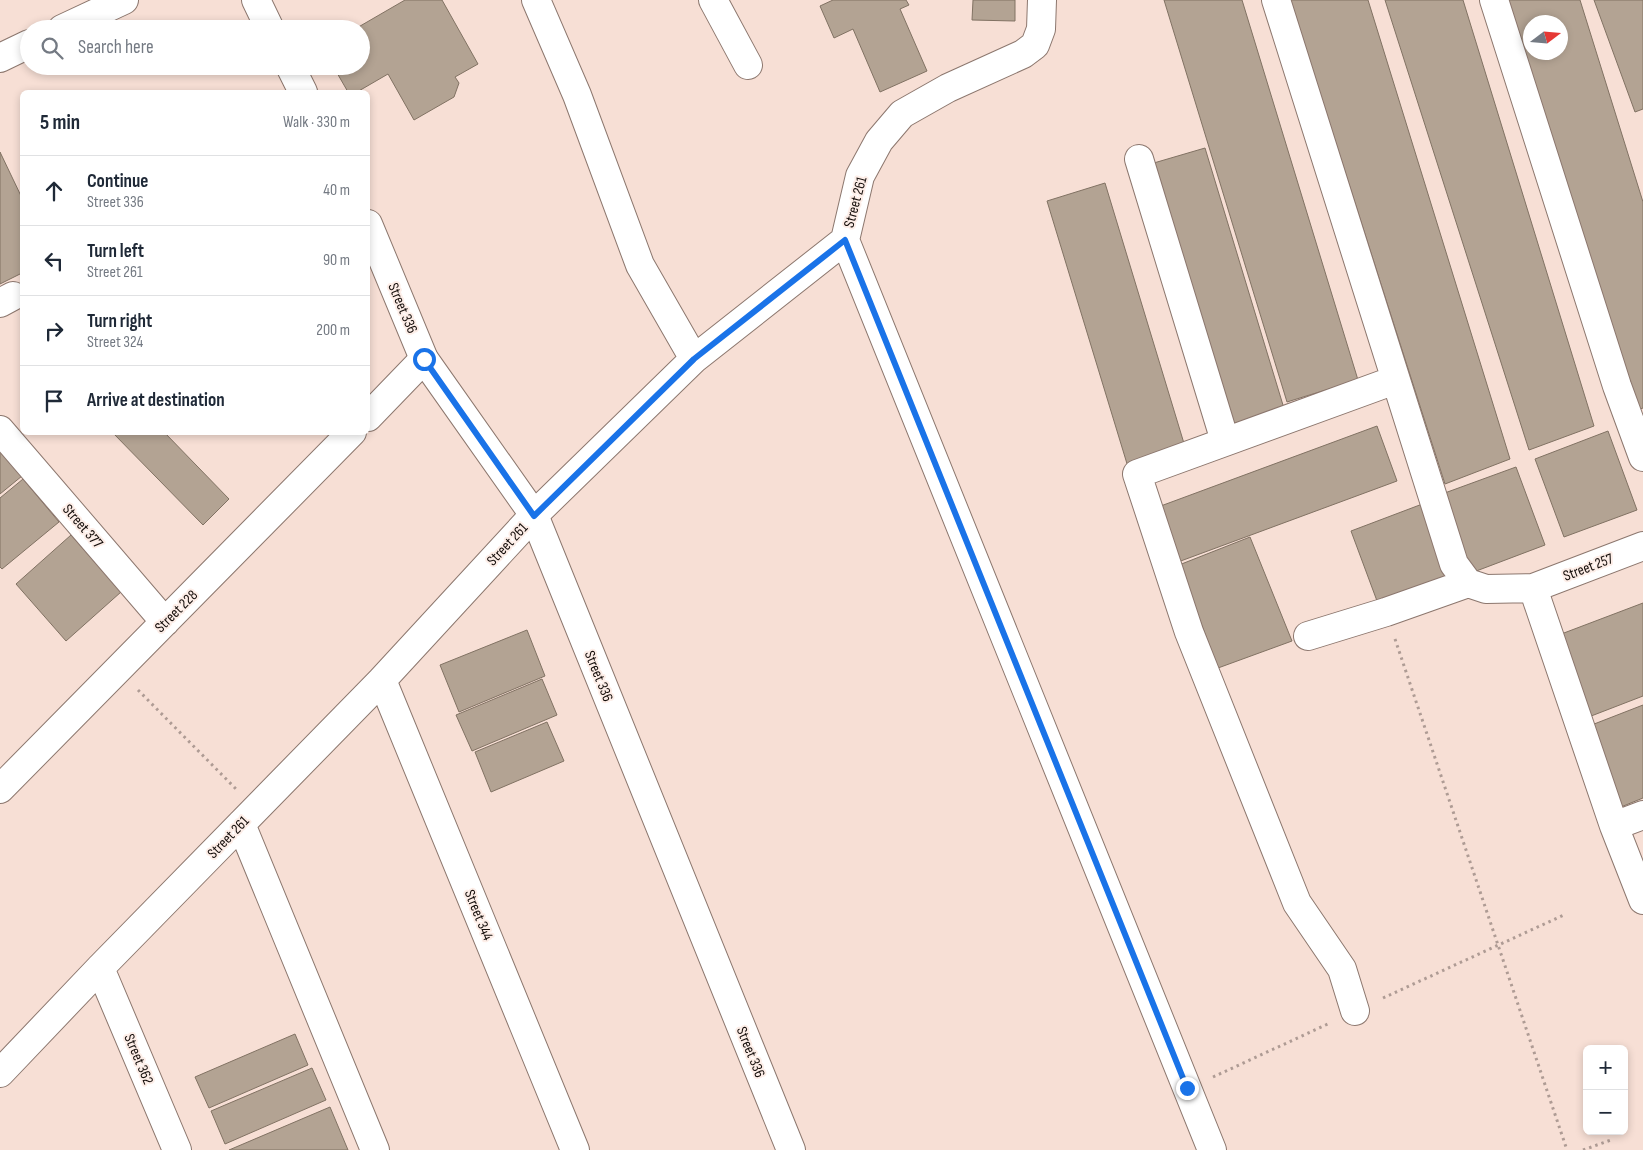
<!DOCTYPE html>
<meta charset="utf-8">
<style>
:root{--surface:#fff;--page:#f6f6f7;--text:#1f2937;--muted:#747a83;--line:#e0e1e3}
body{margin:0;font-family:"Sofia Sans Condensed",sans-serif;background:var(--page);color:var(--text)}
.controls{position:absolute;right:15px;bottom:15px;display:grid;overflow:hidden;border-radius:8px;box-shadow:0 2px 8px #0003}
.controls button{width:45px;height:45px;display:grid;place-items:center;padding:0;border:0;border-bottom:1px solid var(--line);background:var(--surface);color:var(--text);font:25px sans-serif}
.compass{position:absolute;left:1523px;top:15px;width:45px;height:45px;border-radius:50%;background:var(--surface);box-shadow:0 2px 8px #0003;rotate:74deg}
.stop{position:absolute;width:15px;height:15px;margin:-11px;border:4px solid #1a73e8;border-radius:50%;background:#fff}
.stop.end{background:#1a73e8;border-color:#fff;box-shadow:0 1px 5px #0008}
.list{margin:0;padding:0;list-style:none}
h2{display:flex;justify-content:space-between;align-items:center;height:65px;margin:0;padding:0 20px;font-size:21px}
h2 small{font-size:16px;font-weight:400;color:var(--muted)}
.list li{display:grid;grid-template-columns:32px 1fr auto;gap:15px;align-items:center;box-sizing:border-box;height:70px;padding:0 20px;border-top:1px solid var(--line)}
.list b{display:block;font-size:19px;white-space:nowrap}
.list p{margin:0;font-size:16px;white-space:nowrap;color:var(--muted)}
.list em{font-size:16px;font-style:normal;color:var(--muted)}
.icon{flex:none;width:28px;height:28px;fill:none;stroke:currentColor;stroke-width:2;stroke-linecap:round;stroke-linejoin:round}
.map{position:relative;flex:none;width:1643px;height:1150px;overflow:hidden}
.search{position:absolute;background:var(--surface);box-shadow:0 2px 8px #0003;left:20px;top:20px;width:350px;height:55px;display:flex;align-items:center;gap:12px;box-sizing:border-box;padding:0 18px;border-radius:28px;color:var(--muted);font-size:19px}
.panel{position:absolute;background:var(--surface);box-shadow:0 2px 8px #0003;left:20px;top:90px;width:350px;height:345px;border-radius:8px}
.map>svg:first-child{display:block}
.building{fill:#b3a393;stroke:#817263;fill-rule:evenodd}
.lines{fill:none;stroke-linecap:round;stroke-linejoin:round}
.street-casing{stroke:#8c776e;stroke-width:30}
.secondary-casing{stroke:#8c776e;stroke-width:30}
.path{stroke:#ae9b94;stroke-width:3;stroke-dasharray:2.5 4;stroke-linecap:butt}
.street{stroke:#fff;stroke-width:28}
.secondary{stroke:#fff;stroke-width:28}
.route{stroke:#1a73e8;stroke-width:6}
.labels{text-anchor:middle;stroke-width:4;stroke-linejoin:round;paint-order:stroke}
.street-label{font-size:15px;fill:#140d0a;stroke:#fdeee8}
</style>
<div class="map">
<svg width="1643" height="1150" viewBox="0 0 1643 1150">
<rect width="100%" height="100%" fill="#f7dfd5"/>
<path class="building" d="M405 0H442L478 64 455 77 459 83 454 97 414 120 388 74 357 92H348L333 66H361V29H355Z
M833 0H906L909 5 900 9 927 71 880 92 853 29 834 38 820 6Z
M973 0H1015V21L972 20Z
M1164 0H1242L1358 380 1287 402Z
M1290 0H1368L1510 459 1445 484Z
M1385 0H1463L1594 426 1529 450Z
M1503 0H1580L1643 202V408L1635 411ZM1530 22H1560V52H1530Z
M1594 0H1643V109L1635 112Z
M1205 148 1286 415 1228 432 1147 165Z
M0 152 22 198V273L0 284Z
M1105 183 1186 450 1128 467 1047 201Z
M1377 426 1397 481 1178 562 1158 507Z
M1608 431 1637 510 1564 537 1535 459Z
M112 432H164L229 499 203 525Z
M0 449 22 476 0 494Z
M1516 467 1545 545 1471 573 1442 494Z
M23 479 59 522 2 569 0 567V498Z
M1425 503 1454 582 1380 609 1351 531Z
M71 535 121 592 66 641 16 584Z
M1250 537 1292 641 1218 668 1179 565Z
M1643 603V696L1586 718 1556 636Z
M527 630 545 676 459 712 440 665Z
M542 679 557 715 472 751 456 715Z
M1643 705V798L1621 807 1589 726Z
M547 722 564 761 491 792 475 752Z
M295 1034 308 1065 209 1108 195 1077Z
M312 1068 326 1100 225 1144 211 1111Z
M330 1107 348 1150H229Z"/>
<g class="lines">
<g class="street-casing">
<path id="street" d="M536 0 577 95 640 265 694 359
M713 0 748 65
M1276 0 1454 564 1468 583 1486 589 1533 588 1643 546
M1494 0 1617 386 1643 457
M1139 159 1225 441
M845 240 1212 1150
M0 303 13 296
M368 417 424 359
M0 430 165 622
M1533 588 1614 826 1643 900
M1308 636 1386 612 1468 583
M382 680 575 1150
M0 789 352 432
M241 824 375 1150
M1614 826 1643 815
M100 968 177 1150
M1355 1011 1342 969 1297 903 1189 632 1137 474 1395 380
M0 1073 100 968 382 680 534 515 694 359 845 240 860 176 879 141 902 114 948 88 1023 54 1035 45 1041 29 1042 0"/>
</g>
<g class="secondary-casing">
<path id="secondary" d="M256 0 270 29
M62 29 124 0
M0 58 29 44
M290 66 303 92
M368 224 424 359 534 515 791 1150"/>
</g>
<path class="path" d="M1395 639 1567 1150
M138 690 236 789
M1383 998 1566 914
M1213 1077 1330 1023
M1583 1150 1611 1140"/>
<use href="#street" class="street"/>
<use href="#secondary" class="secondary"/>
</g>
<g class="lines">
<path class="route" d="M424 359 534 516 694 359 845 240 1187 1088"/>
</g>
<g class="labels">
<g class="street-label">
<text transform="translate(855 202) rotate(-75)" y="5">Street 261</text>
<text transform="translate(403 308) rotate(67)" y="5">Street 336</text>
<text transform="translate(83 526) rotate(49)" y="5">Street 377</text>
<text transform="translate(507 544) rotate(-47)" y="5">Street 261</text>
<text transform="translate(1588 567) rotate(-21)" y="5">Street 257</text>
<text transform="translate(176 611) rotate(-45)" y="5">Street 228</text>
<text transform="translate(599 676) rotate(68)" y="5">Street 336</text>
<text transform="translate(228 837) rotate(-46)" y="5">Street 261</text>
<text transform="translate(479 915) rotate(68)" y="5">Street 344</text>
<text transform="translate(751 1052) rotate(68)" y="5">Street 336</text>
<text transform="translate(139 1059) rotate(67)" y="5">Street 362</text>
</g>
</g>
</svg>
<div class="controls">
<button>+</button>
<button>−</button>
</div>
<svg class="compass" viewBox="-18 -18 36 36"><path d="M0-13l5 13h-10z" fill="#e53935"/><path d="M0 13l5-13h-10z" fill="#747a83"/></svg>
<div class="stop" style="left:424px;top:359px"></div>
<div class="stop end" style="left:1187px;top:1088px"></div>
<div class="search"><svg class="icon" aria-label="search" viewBox="0 0 24 24"><circle cx="10" cy="10" r="6"/><path d="M15 15l6 6"/></svg>Search here</div>
<section class="panel">
<h2>5 min<small>Walk · 330 m</small></h2>
<ul class="list">
<li><svg class="icon" aria-label="ahead" viewBox="0 0 24 24"><path d="M12 20V5M6 11l6-6 6 6"/></svg><div><b>Continue</b><p>Street 336</p></div><em>40 m</em></li>
<li><svg class="icon" aria-label="left" viewBox="0 0 24 24"><path d="M17 20v-9H6M10 6l-5 5 5 5"/></svg><div><b>Turn left</b><p>Street 261</p></div><em>90 m</em></li>
<li><svg class="icon" aria-label="right" viewBox="0 0 24 24"><path d="M7 20v-9h11M14 6l5 5-5 5"/></svg><div><b>Turn right</b><p>Street 324</p></div><em>200 m</em></li>
<li><svg class="icon" aria-label="arrive" viewBox="0 0 24 24"><path d="M6 21V4h12l-3 4 3 4H6"/></svg><div><b>Arrive at destination</b></div></li>
</ul>
</section>
</div>
